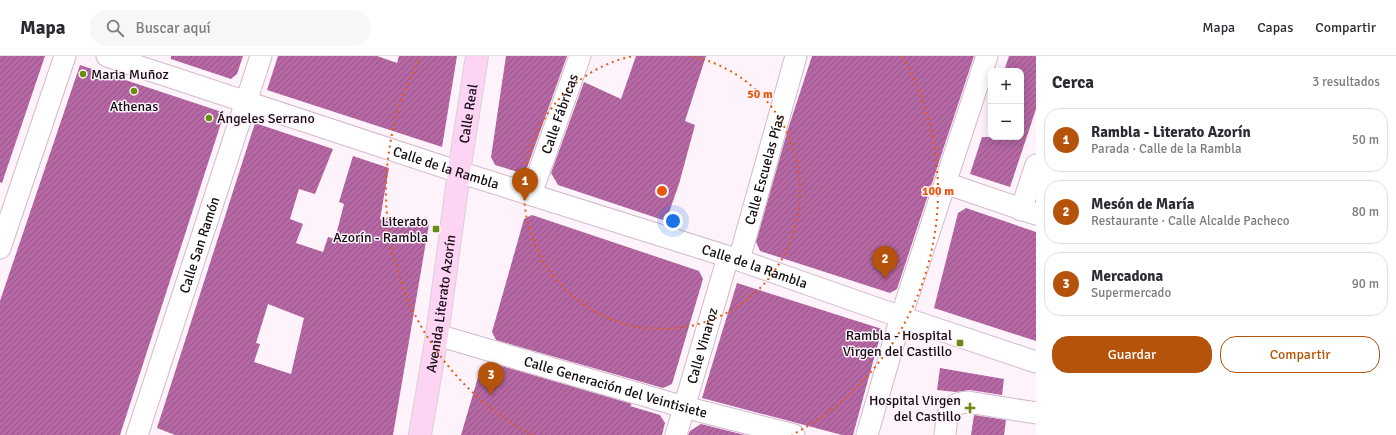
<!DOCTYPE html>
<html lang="es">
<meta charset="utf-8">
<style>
:root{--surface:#fff;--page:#f7f7f7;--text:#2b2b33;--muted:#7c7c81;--line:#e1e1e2;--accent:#b45309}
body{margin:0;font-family:Signika,sans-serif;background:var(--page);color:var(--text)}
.controls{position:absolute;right:12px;top:12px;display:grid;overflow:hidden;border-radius:8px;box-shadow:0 2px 10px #0003}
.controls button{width:36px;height:36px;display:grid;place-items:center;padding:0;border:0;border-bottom:1px solid var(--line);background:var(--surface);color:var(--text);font:20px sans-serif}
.you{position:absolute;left:673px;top:165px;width:14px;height:14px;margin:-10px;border:3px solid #fff;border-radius:50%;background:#1a73e8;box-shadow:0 0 0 6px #1a73e833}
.badge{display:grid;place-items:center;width:26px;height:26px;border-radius:50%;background:var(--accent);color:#fff;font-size:13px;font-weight:700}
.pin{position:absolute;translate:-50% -33px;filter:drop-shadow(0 1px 2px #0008)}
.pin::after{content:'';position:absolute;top:21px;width:14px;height:12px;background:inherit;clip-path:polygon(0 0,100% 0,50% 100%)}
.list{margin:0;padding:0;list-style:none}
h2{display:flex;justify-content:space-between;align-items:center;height:52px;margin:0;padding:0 16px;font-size:17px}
h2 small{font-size:13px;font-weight:400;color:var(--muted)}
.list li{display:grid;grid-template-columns:26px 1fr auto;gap:12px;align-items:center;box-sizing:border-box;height:64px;margin:0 8px 8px;padding:0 8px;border:1px solid var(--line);border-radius:16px}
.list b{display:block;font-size:15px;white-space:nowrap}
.list p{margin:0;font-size:13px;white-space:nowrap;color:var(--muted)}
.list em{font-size:13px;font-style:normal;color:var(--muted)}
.actions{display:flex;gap:8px;padding:12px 16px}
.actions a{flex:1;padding:9px 0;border:1px solid var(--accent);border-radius:16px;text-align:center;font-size:14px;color:var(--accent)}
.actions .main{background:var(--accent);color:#fff}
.icon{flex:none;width:22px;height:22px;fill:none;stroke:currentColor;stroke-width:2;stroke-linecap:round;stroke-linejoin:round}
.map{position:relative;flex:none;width:1036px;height:379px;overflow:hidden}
header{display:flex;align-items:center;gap:24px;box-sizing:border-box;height:56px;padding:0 20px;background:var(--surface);border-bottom:1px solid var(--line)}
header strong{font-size:19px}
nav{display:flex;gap:22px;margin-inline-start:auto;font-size:14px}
.search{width:280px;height:36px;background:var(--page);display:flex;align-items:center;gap:10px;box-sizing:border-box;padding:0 14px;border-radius:16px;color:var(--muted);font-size:15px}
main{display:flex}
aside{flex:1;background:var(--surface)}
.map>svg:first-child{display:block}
.building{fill:url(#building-hatch);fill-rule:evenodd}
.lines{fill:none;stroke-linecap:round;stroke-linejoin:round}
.minor-casing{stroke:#d2b9cb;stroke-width:23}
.major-casing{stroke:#d5d3d5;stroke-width:24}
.minor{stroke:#fff;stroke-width:21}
.major{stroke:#fdd4f3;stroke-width:22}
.ring{fill:none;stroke:#e8590c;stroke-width:2;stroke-dasharray:2 4}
.poi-dot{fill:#6a8c12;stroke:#fef3fb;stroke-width:1.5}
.labels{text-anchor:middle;stroke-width:3;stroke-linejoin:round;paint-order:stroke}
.poi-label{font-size:14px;fill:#150d13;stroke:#fef3fb;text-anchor:end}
.street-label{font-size:14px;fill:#150d13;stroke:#fef3fb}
.centre{fill:#e8590c;stroke:#fef3fb;stroke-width:2}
.ring-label{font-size:12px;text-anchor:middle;font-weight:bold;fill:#e8590c;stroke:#fef3fb;stroke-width:3;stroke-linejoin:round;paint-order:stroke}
</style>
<header>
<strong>Mapa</strong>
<div class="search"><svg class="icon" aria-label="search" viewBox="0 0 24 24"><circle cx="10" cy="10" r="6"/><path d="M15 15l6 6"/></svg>Buscar aquí</div>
<nav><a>Mapa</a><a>Capas</a><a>Compartir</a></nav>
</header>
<main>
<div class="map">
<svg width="1036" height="379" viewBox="0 0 1036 379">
<defs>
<pattern id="building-hatch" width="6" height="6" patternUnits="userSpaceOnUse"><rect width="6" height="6" fill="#b668a5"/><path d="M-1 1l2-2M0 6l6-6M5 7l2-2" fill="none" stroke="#935485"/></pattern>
</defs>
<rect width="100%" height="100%" fill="#fef3fb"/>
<path class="building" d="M0 0H45L2 127 0 126Z
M171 0H243L237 18 231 23 171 3Z
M278 0H377L397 7 399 0H457L442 91 267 34Z
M506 0H567L527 112 521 117 495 109 491 101Z
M636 0H706L685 65 695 69 679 128 666 165 558 129 551 117 584 26 621 43Z
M812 0H974L897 233 890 237 760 195 756 186 788 73Z
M1009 0H1036V53L1010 131 970 118 982 81H1021V15H1004Z
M80 9 219 55 223 61 120 379H0V245Z
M255 67 333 93 315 138 299 133 290 163 303 168 296 187 323 196 328 181 335 183 344 148 339 146 353 100 389 112 380 163 408 171 410 163 429 168 393 379H175L157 372ZM268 248 304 262 291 318 254 306 260 288 256 287Z
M966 152 1036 176V285L934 252 958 157Z
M532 159 699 215 703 223 672 328 663 332 496 284 492 276 524 163Z
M737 227 882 273 853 379H842L702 342Z
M488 306 632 348 630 350 660 359 665 367 662 379H461L481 311Z
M940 312 1004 323 1002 339 970 334 956 336 937 334Z
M974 359 1006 364 1004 379H971Z
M701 368 745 379H688L690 375Z"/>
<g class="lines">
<g class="minor-casing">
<g id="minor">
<path id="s1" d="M107 0 459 116 739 204 901 261 1036 306"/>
<path d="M945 127 1036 158"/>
<path id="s2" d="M531 138 580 0"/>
<path d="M1021 154 1036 109"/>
<path d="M0 192 65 0"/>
<path id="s3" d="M739 204 796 0"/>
<path id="s4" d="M437 279 684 351 794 379"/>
<path id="s5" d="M137 379 261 0"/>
<path id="s6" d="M676 379 728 201"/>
<path d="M867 379 901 261 987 0"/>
<path d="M945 379C947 361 946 347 968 346L1036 357"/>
</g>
</g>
<g class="major-casing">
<g id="major">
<path id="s7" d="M420 379 437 279 459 116 477 0"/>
</g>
</g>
<use href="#minor" class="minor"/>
<use href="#major" class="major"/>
</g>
<g class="ring">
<path d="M691 0A138 138 0 1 1 633 0"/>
<path d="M532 379A276 276 0 0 1 421 1M903 1A276 276 0 0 1 792 379"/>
</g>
<g class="poi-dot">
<circle cx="83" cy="18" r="4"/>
<circle cx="134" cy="35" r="4"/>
<circle cx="209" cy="62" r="4"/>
<rect x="432" y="169" width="8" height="8" rx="2"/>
<rect x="956" y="283" width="8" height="8" rx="2"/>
<path d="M968 346h4v4h4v4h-4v4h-4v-4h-4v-4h4z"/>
</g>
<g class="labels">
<g class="poi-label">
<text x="91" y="23" text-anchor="start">Maria Muñoz</text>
<text x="134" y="55" text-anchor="middle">Athenas</text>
<text x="217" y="67" text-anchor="start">Ángeles Serrano</text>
<text x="428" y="170">Literato<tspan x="428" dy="16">Azorín - Rambla</tspan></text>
<text x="952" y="284">Rambla - Hospital<tspan x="952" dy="16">Virgen del Castillo</tspan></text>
<text x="961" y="349">Hospital Virgen<tspan x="961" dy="16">del Castillo</tspan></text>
</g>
<g class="street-label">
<text dy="5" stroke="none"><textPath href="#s7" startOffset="325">Calle Real</textPath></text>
<text dy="5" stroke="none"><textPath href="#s2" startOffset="85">Calle Fábricas</textPath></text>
<text dy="5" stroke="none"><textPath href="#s1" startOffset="357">Calle de la Rambla</textPath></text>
<text dy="5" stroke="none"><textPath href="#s3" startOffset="94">Calle Escuelas Pías</textPath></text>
<text dy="5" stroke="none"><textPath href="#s5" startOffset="200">Calle San Ramón</textPath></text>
<text dy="5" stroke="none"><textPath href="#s1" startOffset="681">Calle de la Rambla</textPath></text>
<text dy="5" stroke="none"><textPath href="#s7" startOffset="133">Avenida Literato Azorín</textPath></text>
<text dy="5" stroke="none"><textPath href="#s6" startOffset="93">Calle Vinaroz</textPath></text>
<text dy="5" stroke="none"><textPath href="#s4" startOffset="186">Calle Generación del Veintisiete</textPath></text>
</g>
</g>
<circle cx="662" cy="135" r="6" class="centre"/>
<g class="ring-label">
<text x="760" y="42">50 m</text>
<text x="938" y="139">100 m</text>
</g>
</svg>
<div class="controls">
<button>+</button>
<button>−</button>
</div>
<div class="you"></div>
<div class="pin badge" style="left:525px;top:145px">1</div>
<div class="pin badge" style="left:885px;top:223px">2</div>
<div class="pin badge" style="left:491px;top:339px">3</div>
</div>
<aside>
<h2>Cerca<small>3 resultados</small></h2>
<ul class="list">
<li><span class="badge">1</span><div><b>Rambla - Literato Azorín</b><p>Parada · Calle de la Rambla</p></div><em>50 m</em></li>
<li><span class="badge">2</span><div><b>Mesón de María</b><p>Restaurante · Calle Alcalde Pacheco</p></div><em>80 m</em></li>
<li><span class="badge">3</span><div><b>Mercadona</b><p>Supermercado</p></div><em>90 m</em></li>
</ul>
<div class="actions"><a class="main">Guardar</a><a>Compartir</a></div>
</aside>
</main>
